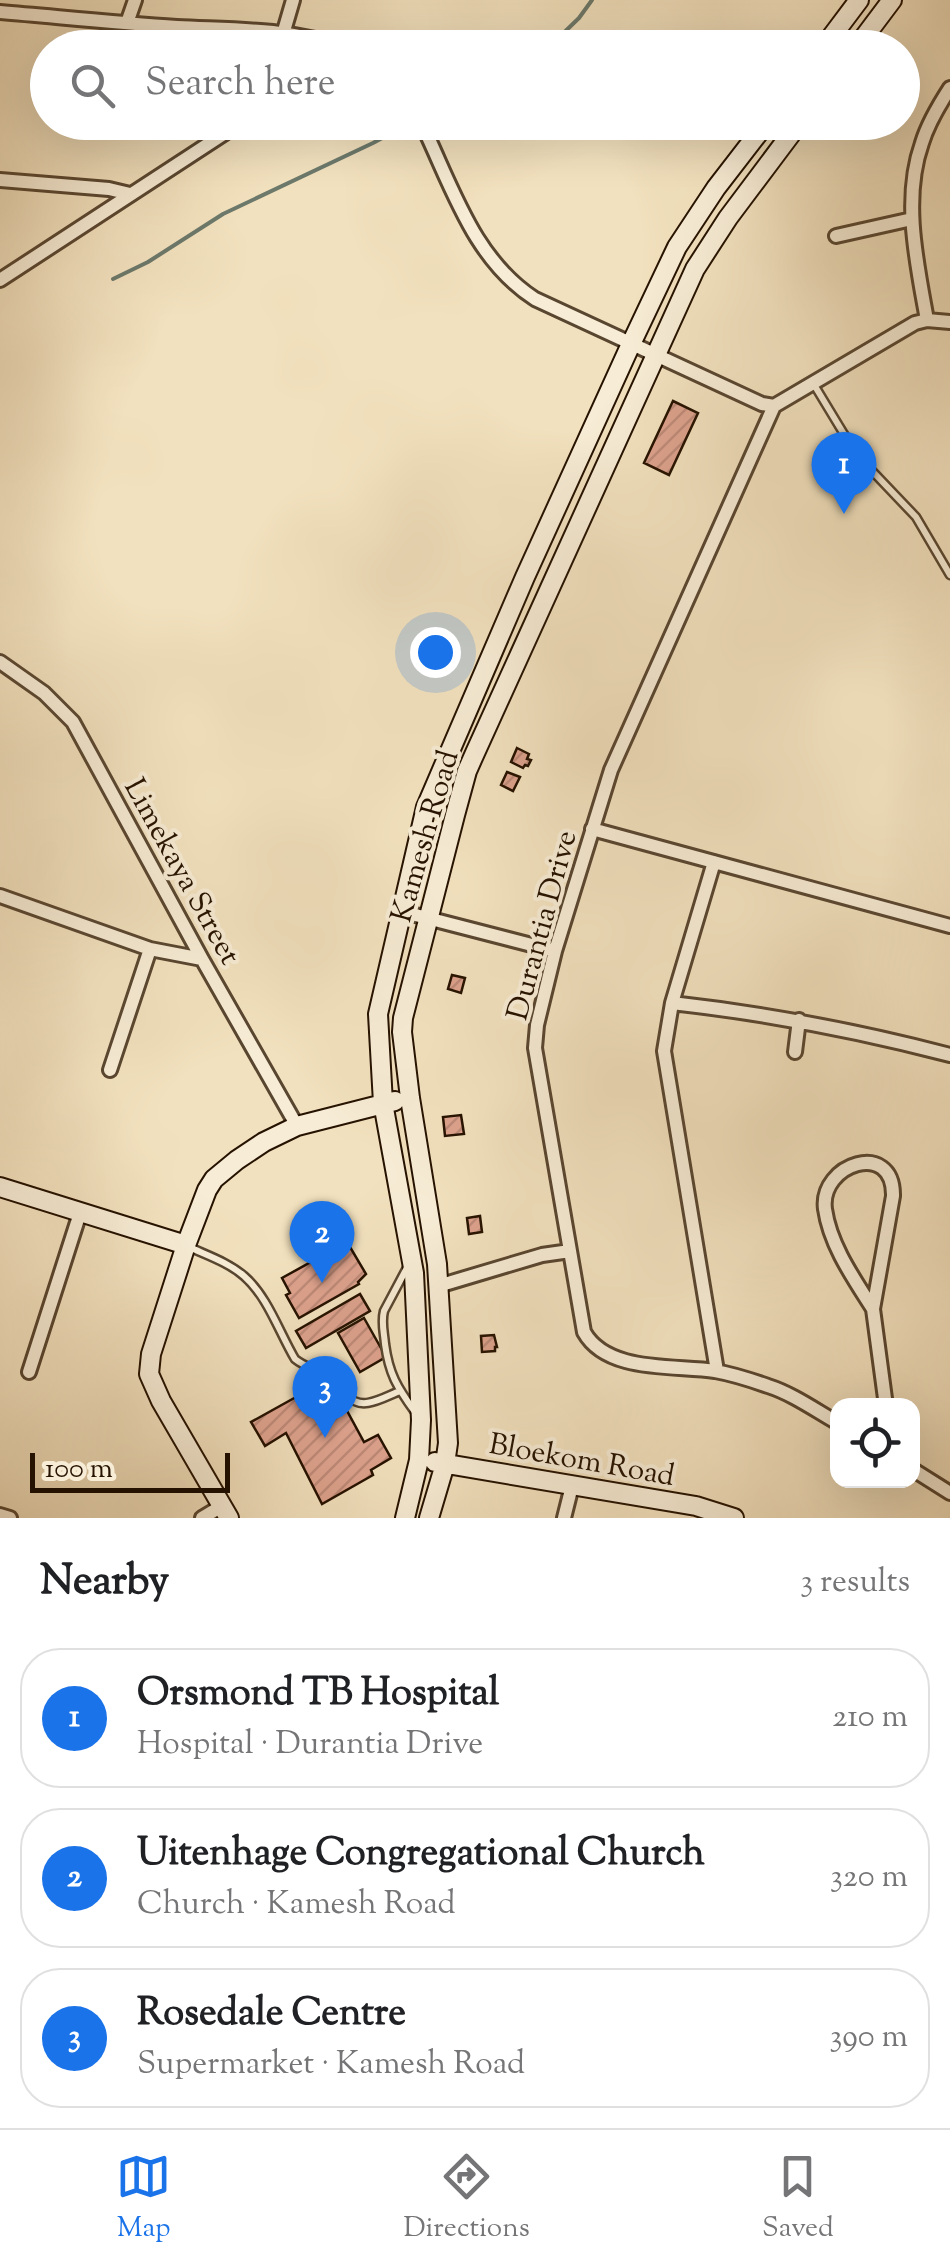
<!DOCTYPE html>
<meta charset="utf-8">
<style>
:root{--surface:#fff;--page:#f6f6f6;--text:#202124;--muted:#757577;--line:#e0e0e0;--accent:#1a73e8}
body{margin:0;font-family:"Sorts Mill Goudy",serif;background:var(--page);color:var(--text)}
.controls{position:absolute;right:30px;bottom:30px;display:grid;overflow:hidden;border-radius:20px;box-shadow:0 10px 40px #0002}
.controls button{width:90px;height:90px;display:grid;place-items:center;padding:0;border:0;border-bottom:2px solid var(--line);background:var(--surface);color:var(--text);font:50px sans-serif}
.scale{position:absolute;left:30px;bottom:25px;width:200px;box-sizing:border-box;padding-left:10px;border:5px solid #261200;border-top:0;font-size:28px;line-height:35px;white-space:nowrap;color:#261200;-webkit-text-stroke:8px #f7ecd5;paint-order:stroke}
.you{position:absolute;left:435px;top:652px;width:35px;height:35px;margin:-25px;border:8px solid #fff;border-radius:50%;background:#1a73e8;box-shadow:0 0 0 15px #1a73e833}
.badge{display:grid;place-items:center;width:65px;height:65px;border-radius:50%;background:var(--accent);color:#fff;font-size:32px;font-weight:700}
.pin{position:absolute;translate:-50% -82px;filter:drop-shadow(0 2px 5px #0008)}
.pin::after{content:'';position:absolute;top:52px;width:35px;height:30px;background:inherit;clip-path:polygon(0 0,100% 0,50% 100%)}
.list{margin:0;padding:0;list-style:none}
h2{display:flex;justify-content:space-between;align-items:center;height:130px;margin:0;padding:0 40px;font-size:42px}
h2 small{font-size:32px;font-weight:400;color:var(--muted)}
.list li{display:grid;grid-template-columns:65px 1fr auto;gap:30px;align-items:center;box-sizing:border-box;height:140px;margin:0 20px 20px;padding:0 20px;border:2px solid var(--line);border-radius:40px}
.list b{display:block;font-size:38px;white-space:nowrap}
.list p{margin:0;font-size:32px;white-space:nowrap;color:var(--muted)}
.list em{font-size:32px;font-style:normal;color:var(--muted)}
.icon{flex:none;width:55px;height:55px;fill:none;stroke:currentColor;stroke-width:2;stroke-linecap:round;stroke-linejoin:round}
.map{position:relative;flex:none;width:950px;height:1518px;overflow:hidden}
.search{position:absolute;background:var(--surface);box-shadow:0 10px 40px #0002;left:30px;right:30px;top:30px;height:110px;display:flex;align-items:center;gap:25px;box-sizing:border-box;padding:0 35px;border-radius:55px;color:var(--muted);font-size:38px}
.sheet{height:610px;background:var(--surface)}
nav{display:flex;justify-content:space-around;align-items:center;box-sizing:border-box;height:140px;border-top:2px solid var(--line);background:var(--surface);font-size:28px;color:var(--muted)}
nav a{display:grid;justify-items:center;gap:5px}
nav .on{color:var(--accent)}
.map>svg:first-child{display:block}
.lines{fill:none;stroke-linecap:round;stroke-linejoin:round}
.stream{stroke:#6c796b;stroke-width:4}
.building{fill:url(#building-hatch);stroke:#261200;stroke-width:2.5}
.lane-casing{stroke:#594630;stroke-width:11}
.street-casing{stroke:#594630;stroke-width:18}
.secondary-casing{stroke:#261200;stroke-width:22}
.lane{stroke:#f7ecd5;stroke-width:6}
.street{stroke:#f7ecd5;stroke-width:12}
.secondary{stroke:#f7ecd5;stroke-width:18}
.labels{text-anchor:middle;stroke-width:8;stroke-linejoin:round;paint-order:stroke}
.street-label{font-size:30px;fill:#261200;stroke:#f7ecd5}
</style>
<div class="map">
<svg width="950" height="1518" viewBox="0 0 950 1518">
<defs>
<pattern id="building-hatch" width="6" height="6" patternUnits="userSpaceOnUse" patternTransform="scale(2.5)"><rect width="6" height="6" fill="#dda28d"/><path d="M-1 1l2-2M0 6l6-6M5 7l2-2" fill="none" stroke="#be8a78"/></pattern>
</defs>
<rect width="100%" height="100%" fill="#f2e1be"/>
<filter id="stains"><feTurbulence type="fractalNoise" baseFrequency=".002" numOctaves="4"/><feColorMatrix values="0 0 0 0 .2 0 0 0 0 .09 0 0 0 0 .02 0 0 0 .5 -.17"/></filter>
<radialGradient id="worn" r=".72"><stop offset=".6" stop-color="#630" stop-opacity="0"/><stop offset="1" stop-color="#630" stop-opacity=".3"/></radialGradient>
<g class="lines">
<path class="stream" d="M548 48 579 18 592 0
M113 279 148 262 223 214 373 143 412 122"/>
</g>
<path class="building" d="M673 401 698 413 669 475 644 463Z
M517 748 529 754 527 759 531 760 528 766 525 765 523 768 511 762Z
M507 772 520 777 513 791 501 785Z
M452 975 465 978 461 993 448 989Z
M461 1115 464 1134 445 1136 443 1117Z
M480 1216 482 1232 469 1234 467 1218Z
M338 1247 340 1250 350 1247 366 1274 358 1282 359 1284 299 1318 286 1295 290 1293 282 1278Z
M360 1294 370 1311 306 1348 296 1331Z
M364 1318 386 1357 360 1372 338 1333Z
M494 1335 497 1347H495V1351L482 1352 481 1336Z
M315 1377 319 1384 323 1383 326 1389 333 1385 364 1442 378 1435 391 1458 371 1470 373 1475 322 1504 286 1433 265 1446 251 1422 305 1392 302 1385Z"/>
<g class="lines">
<g class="lane-casing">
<path id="lane" d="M813 383 856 454 916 517 950 575
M187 1246C206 1255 228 1262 244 1276 268 1297 279 1332 295 1359 306 1368 319 1370 331 1378 338 1383 342 1390 348 1396 362 1412 384 1397 400 1391
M409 1264 384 1311C381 1322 384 1332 385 1344 389 1374 397 1387 415 1412"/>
</g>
<g class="street-casing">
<path id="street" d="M0 12C59 17 118 23 177 27 233 30 292 28 345 48
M127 23 135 0
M279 48 293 0
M421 122C452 186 473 259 535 299L762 404 774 406 915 323 927 320 950 322
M0 180 109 189 130 194
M836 236 912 219
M0 280 242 122
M927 320C917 264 902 199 922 143 928 123 939 105 950 88
M774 406 611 770 555 951 537 1025 535 1048 584 1332C607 1373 674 1365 715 1371 732 1374 751 1380 768 1386 793 1394 815 1410 838 1423
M0 662 44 693 73 722 202 959 297 1126
M592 829 950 926
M714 862 672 1003 664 1051 717 1371
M0 896 150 949 202 959
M400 911 555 951
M672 1003C769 1014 855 1030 950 1055
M795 1052 799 1020
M110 1070 150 949
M438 1286 542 1255 570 1251
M873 1309C854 1279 830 1245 825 1209 819 1164 894 1139 893 1196L873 1309 886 1406
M29 1372 80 1213
M912 1469 950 1493
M0 1515 10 1518
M202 1518 222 1506
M564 1518 572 1486"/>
</g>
<g class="secondary-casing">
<path id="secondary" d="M823 48 859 0
M856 48 892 0
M0 1187 186 1245
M435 1462 696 1506 734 1518
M229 1518 161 1401 149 1374 151 1354 186 1245 207 1190 214 1179 237 1160 264 1142 297 1126 395 1101
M405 1518 419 1460 421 1420 414 1273 383 1103 378 1014 426 807 525 577 631 344 677 247 716 188 767 122
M429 1518 445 1464 448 1443 437 1264 410 1098 402 1032 403 1018 455 815 467 771 475 753 695 269 728 218 800 122"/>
</g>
<use href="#lane" class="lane"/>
<use href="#street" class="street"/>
<use href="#secondary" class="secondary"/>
</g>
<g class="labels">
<g class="street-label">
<text transform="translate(424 836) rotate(-74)" y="10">Kamesh Road</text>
<text transform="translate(183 871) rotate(61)" y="10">Limekaya Street</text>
<text transform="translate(541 925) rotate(-75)" y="10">Durantia Drive</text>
<text transform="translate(582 1459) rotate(10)" y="10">Bloekom Road</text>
</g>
</g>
<rect width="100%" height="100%" filter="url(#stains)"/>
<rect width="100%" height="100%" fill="url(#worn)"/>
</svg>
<div class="controls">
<button><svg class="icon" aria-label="locate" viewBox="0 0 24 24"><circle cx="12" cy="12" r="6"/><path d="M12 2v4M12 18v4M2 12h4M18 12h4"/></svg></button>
</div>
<div class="scale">100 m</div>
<div class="you"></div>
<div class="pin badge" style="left:844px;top:514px">1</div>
<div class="pin badge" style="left:322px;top:1283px">2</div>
<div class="pin badge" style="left:325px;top:1438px">3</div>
<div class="search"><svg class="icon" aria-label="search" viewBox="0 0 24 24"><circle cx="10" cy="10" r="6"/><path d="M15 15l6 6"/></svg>Search here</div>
</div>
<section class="sheet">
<h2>Nearby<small>3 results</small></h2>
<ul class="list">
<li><span class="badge">1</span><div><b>Orsmond TB Hospital</b><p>Hospital · Durantia Drive</p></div><em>210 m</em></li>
<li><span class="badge">2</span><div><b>Uitenhage Congregational Church</b><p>Church · Kamesh Road</p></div><em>320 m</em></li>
<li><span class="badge">3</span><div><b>Rosedale Centre</b><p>Supermarket · Kamesh Road</p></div><em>390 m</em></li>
</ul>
</section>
<nav>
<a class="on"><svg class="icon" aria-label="map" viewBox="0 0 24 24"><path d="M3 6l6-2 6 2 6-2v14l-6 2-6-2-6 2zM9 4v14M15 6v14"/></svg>Map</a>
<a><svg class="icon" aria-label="directions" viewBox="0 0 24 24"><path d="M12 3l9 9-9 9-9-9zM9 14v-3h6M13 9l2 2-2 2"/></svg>Directions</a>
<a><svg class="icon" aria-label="saved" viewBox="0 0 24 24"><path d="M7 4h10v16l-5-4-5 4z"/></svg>Saved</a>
</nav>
